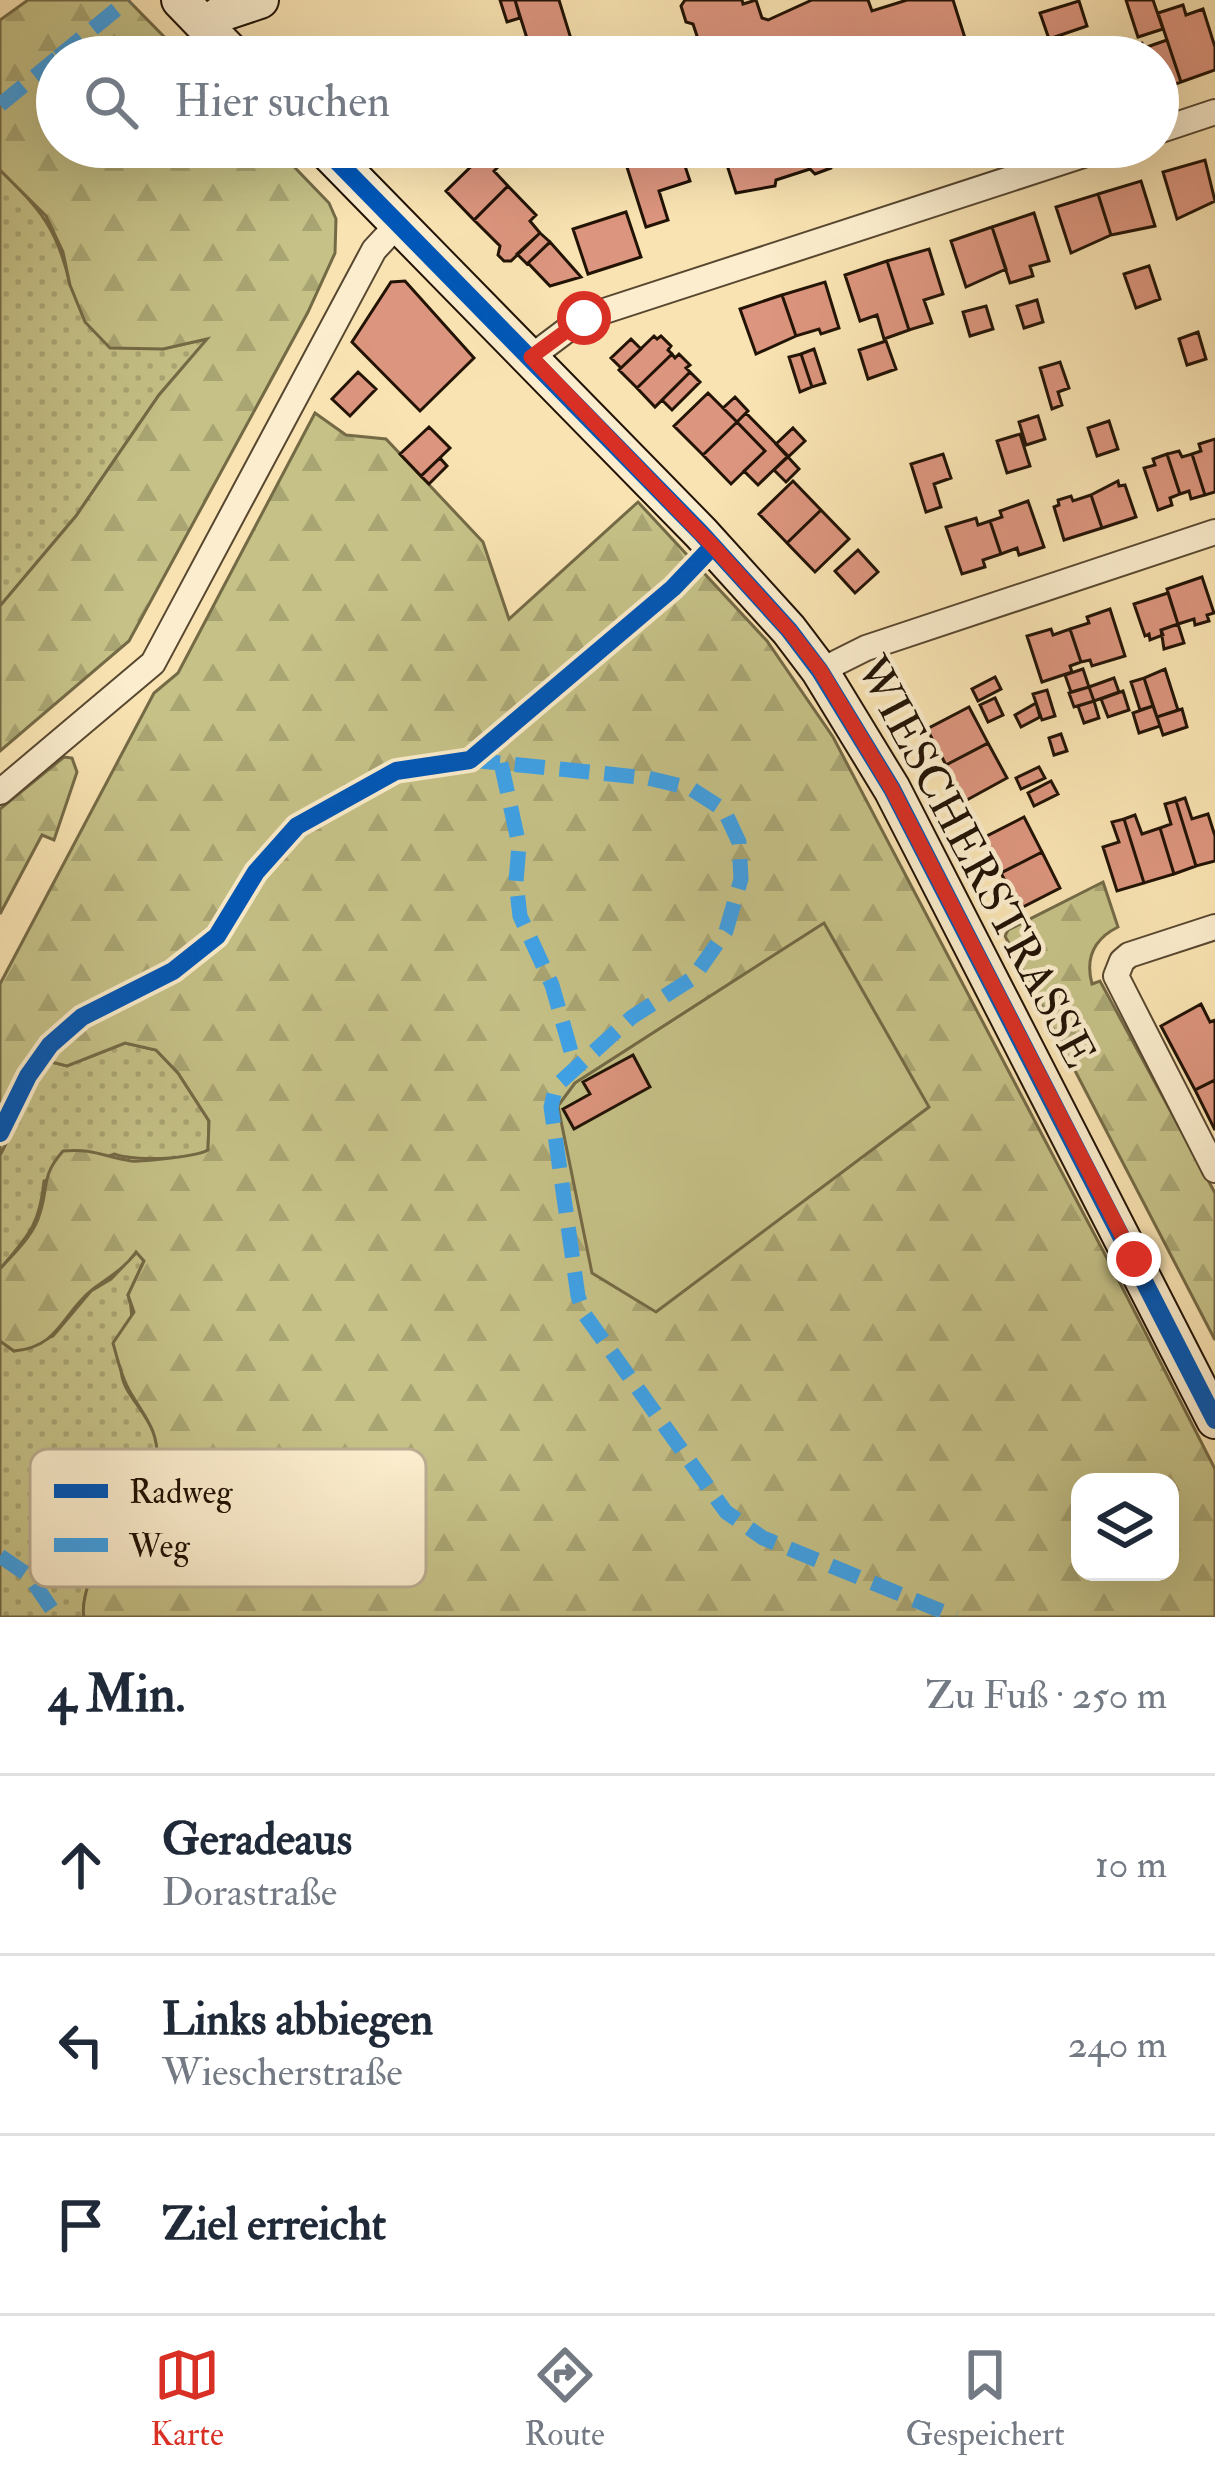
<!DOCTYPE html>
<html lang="de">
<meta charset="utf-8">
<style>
:root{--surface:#fff;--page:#f6f6f7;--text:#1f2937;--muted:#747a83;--line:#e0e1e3;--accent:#d93025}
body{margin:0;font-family:"IM FELL Double Pica",serif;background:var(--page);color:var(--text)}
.controls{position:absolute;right:36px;bottom:36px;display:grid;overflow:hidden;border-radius:24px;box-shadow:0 12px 48px #0002}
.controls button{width:108px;height:108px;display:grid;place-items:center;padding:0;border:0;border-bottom:3px solid var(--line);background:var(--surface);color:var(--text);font:60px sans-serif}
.stop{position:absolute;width:36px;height:36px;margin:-27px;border:9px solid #d93025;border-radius:50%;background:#fff}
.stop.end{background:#d93025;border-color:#fff;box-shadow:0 3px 12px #0008}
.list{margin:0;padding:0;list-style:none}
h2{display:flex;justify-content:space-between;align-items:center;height:156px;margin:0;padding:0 48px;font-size:51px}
h2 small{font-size:39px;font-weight:400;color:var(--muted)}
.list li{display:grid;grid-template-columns:78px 1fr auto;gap:36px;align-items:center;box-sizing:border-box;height:180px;padding:0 48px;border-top:3px solid var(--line)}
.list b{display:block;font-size:45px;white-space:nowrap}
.list p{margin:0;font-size:39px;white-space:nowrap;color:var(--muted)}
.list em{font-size:39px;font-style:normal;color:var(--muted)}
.icon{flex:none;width:66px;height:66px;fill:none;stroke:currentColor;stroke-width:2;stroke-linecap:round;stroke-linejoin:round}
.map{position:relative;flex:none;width:1215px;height:1617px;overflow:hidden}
.search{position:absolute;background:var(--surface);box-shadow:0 12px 48px #0002;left:36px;right:36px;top:36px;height:132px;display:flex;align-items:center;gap:30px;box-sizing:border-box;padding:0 42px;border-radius:66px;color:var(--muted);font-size:45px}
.sheet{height:696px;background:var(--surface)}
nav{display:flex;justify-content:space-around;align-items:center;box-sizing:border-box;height:168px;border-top:3px solid var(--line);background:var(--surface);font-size:33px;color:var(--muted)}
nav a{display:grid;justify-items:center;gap:6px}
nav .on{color:var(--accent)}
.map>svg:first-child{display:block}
.grass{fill:url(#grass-dots);stroke:#746a46;stroke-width:3}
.forest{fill:url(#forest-firs);stroke:#746a46;stroke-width:3;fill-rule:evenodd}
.garden{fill:#c5c187;stroke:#746a46;stroke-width:3}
.building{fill:#dc957e;stroke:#221305;stroke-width:3}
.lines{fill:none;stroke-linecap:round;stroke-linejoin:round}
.street-casing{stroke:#584730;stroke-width:28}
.secondary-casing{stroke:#221305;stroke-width:40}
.street{stroke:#fbedcd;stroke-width:24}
.secondary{stroke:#fbedcd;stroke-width:36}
.quiet{stroke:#3ea2e9;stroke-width:15;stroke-dasharray:30 15;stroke-linecap:butt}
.cycleway-casing{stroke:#fbedcd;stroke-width:26}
.cycleway{stroke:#0057b8;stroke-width:18}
.route{stroke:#d93025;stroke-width:15}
.labels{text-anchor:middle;stroke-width:9;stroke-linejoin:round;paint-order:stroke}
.street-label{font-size:45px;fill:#221305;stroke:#fbedcd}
.key{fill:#fbedcd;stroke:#baac91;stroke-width:3}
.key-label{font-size:33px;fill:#221305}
</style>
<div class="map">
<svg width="1215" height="1617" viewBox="0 0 1215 1617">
<defs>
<pattern id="grass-dots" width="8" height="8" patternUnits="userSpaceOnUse" patternTransform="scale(3)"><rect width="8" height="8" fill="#c5c187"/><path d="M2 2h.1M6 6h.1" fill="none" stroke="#a9a573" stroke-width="1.8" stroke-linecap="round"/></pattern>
<pattern id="forest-firs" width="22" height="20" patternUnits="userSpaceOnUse" patternTransform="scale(3)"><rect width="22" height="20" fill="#c5c187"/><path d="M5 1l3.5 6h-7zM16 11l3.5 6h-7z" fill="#a9a573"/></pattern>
</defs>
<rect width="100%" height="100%" fill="#f9e3b2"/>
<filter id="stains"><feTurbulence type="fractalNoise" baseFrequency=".00167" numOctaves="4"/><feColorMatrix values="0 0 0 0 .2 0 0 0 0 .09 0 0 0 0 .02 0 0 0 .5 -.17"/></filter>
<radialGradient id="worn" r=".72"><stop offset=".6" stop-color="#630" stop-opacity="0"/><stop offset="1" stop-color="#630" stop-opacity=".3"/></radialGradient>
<path class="grass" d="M0 170C40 209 58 229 70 285L163 349 209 338 159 395 76 516 0 606Z
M125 1043 156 1050 178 1073 209 1121 208 1150C193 1160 132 1161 114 1154L44 1181C40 1225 28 1236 0 1269V1155L48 1061 67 1066Z
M137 1252 144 1261 128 1295C139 1325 121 1339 121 1368 121 1405 172 1419 155 1481 148 1507 126 1520 110 1539 98 1553 80 1600 84 1617H0V1341L14 1351 53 1336 91 1291 111 1279Z"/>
<path class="forest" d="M28 0H128L184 57H57V147H275L329 203 336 219 335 253 308 312 129 641 0 751V606L76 516 159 395 207 339 163 349 110 348 85 322 70 285 63 252 46 216 0 170V20Z
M315 413 346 435 386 439 483 542 509 619 638 502 767 641 833 737 1121 1285 1215 1469V1617H84C80 1600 97 1554 109 1540 132 1512 154 1506 157 1463 159 1432 147 1420 132 1395 122 1379 118 1361 113 1343L134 1312 128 1295 144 1261 136 1252C124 1269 109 1277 93 1289 62 1313 60 1347 14 1351L0 1341V1269C15 1252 34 1235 40 1213 49 1185 41 1176 63 1151 92 1148 105 1157 131 1161 144 1162 199 1156 208 1150L209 1121 178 1073 156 1050 125 1043 67 1066 48 1061 0 1155V984L154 693 178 673ZM823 924 558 1106 575 1083ZM1080 1482H1170V1572H1080Z
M64 757 72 758 77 772 54 840 42 835 0 914V809Z
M1103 882 1118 927C1094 939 1085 958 1092 984L1100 981 1215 1193V1340L1005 936 1008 930Z"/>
<path class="garden" d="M824 923 929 1107 656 1312 592 1273 558 1106 575 1083Z"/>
<path class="building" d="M500 0H515L520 18 507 22Z
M515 0H559L572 42 569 48 557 51 549 42 530 48Z
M685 0H742L743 4 756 0 762 18 768 20 812 0H868L872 11 907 0H953L971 57H928L926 52 910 57H804L799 39 772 48 775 57H704L693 24 686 22 681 6Z
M1126 0H1153L1163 29 1138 37Z
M1079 1 1087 26 1049 39 1040 13Z
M1183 5 1186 15 1203 9 1215 47V70L1181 82 1158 13Z
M1167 40 1181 82 1159 90 1158 57H1126L1124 49 1142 43 1144 48Z
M491 147H518L494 171 508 186 474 220 446 191Z
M717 147H855L849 149 851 156 833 162 831 168 815 174 810 169 776 180 775 186 736 193 727 165 731 163 728 155H719Z
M864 147H923L910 151 909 158 893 163 887 159 870 165Z
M679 148 690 181 659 191 668 220 646 227 626 164Z
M1205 160 1215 201 1177 219 1163 172Z
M1141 181 1155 226 1111 235 1098 194Z
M508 186 536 215 530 221 540 233 511 261H504L498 255 500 246 474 220Z
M1098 194 1111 235 1071 253 1056 207Z
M626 212 641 257 588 274 573 229Z
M1034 213 1049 261 1030 266 1033 276 1010 283 992 227Z
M992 227 1006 269 966 287 951 241Z
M540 233 550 242 527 264 517 254Z
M550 242 581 277 550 286 528 263Z
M929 249 943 294 924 300 932 323 909 330 887 261Z
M887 261 909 330 884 339 877 315 860 321 845 275Z
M1149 266 1160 299 1136 308 1124 274Z
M391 282 405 281 474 358 420 411 352 342Z
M825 282 839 328 821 334 819 329 796 336 782 295Z
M782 295 796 336 756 354 740 309Z
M1037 300 1043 322 1024 328 1017 306Z
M986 306 993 329 970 336 963 312Z
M1198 332 1206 359 1187 365 1179 339Z
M654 336 657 339 661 336 671 346 668 350 672 354 637 388 619 370Z
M631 339 641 349 621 368 611 358Z
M886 341 896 369 868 379 859 350Z
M814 349 825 383 812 387 801 354Z
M672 354 675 358 679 354 690 365 686 368 690 372 655 407 637 388Z
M801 354 812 387 800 392 789 357Z
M1060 362 1069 388 1058 392 1062 405 1052 409 1040 368Z
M358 372 376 389 350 416 332 399Z
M690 372 700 382 672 410 662 400Z
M708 393 737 422 703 455 674 426Z
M735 397 748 411 737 422 723 408Z
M746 413 788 456 758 485 744 471 765 451 737 422Z
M1038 416 1045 439 1026 445 1019 422Z
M1109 421 1118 449 1097 456 1088 428Z
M737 422 765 451 731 484 703 455Z
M429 427 450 448 421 476 400 454Z
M793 428 805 441 788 457 776 444Z
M1020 434 1030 466 1007 473 997 441Z
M1215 439V492L1205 495 1192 454 1201 451 1199 444Z
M1179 451 1182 457 1192 454 1205 495 1191 499 1189 491 1180 494 1167 454Z
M943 454 951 478 934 484 941 507 926 512 911 464Z
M1167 454 1180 494 1170 498 1172 505 1158 510 1144 468 1155 465 1153 459Z
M788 457 799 469 786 482 774 470Z
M440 458 447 466 429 484 421 476Z
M793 481 821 510 787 543 759 514Z
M1118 481 1119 486 1125 485 1136 517 1102 528 1091 495Z
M1091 495 1102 528 1064 540 1054 507 1059 505 1058 500 1071 496 1073 501Z
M1028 501 1044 547 1019 555 1017 548 1001 554 990 521 1002 517 1000 511Z
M821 510 849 539 815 572 787 543Z
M976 518 978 525 990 521 1001 554 983 560 985 567 962 574 946 527Z
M858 550 878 572 855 593 835 571Z
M1202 577 1214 613 1207 615 1209 621 1195 625 1194 619 1178 624 1167 589Z
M1168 593 1178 624 1161 630 1163 635 1150 640 1149 634 1145 636 1134 604Z
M1110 609 1125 656 1092 666 1090 660 1081 662 1070 629 1089 623 1087 617Z
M1178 624 1184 643 1164 649 1161 630Z
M1051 629 1053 635 1070 629 1081 662 1070 666 1072 672 1042 682 1027 636Z
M1083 669 1089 687 1071 692 1065 675Z
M1165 669 1178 710 1157 717 1144 678Z
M995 677 1001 689 978 701 972 689Z
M1114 678 1119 692 1094 701 1089 687Z
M1144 678 1153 706 1140 710 1131 682Z
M1089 687 1094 701 1074 707 1069 693Z
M1047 690 1055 716 1042 720 1033 694Z
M1123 691 1129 710 1108 717 1101 699Z
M995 698 1003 715 988 722 980 705Z
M1094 701 1099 718 1084 723 1078 706Z
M1036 703 1040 717 1021 727 1015 715Z
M1153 706 1160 726 1139 733 1133 713Z
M969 707 988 743 946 765 927 729Z
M1182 709 1187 727 1163 735 1157 717Z
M1061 734 1067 751 1054 755 1049 738Z
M988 743 1007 778 965 801 946 765Z
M1039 767 1045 778 1021 789 1016 778Z
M1051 781 1058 794 1034 806 1028 793Z
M1185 798 1192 819 1208 814 1215 836V861L1196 866 1176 801Z
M1176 801 1196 866 1174 874 1160 828 1171 824 1165 804Z
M1135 815 1142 834 1160 828 1174 874 1144 883 1124 819Z
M1024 817 1042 852 1001 873 983 838Z
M1124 819 1144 883 1117 891 1103 847 1119 842 1112 822Z
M1042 852 1060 888 1019 909 1001 873Z
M1201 1004 1210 1022 1215 1020V1080L1195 1090 1161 1026Z
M633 1055 650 1087 574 1129 563 1109 590 1094 583 1082Z
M1215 1080V1130L1195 1090Z"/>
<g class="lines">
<g class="street-casing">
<path id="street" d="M1158 131 1215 112
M531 357 583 318 1108 147
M820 671 866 648 1215 532
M0 792 153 663 374 250 398 224
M1215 927 1129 955 1122 961 1116 976 1215 1170"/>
</g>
<g class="secondary-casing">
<path id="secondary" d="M180 0 235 57
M205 26 224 12 260 0
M323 147 701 533 789 630 820 671 892 789 1215 1420"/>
</g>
<use href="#street" class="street"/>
<use href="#secondary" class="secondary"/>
<path class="quiet" d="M58 57 128 0
M0 105 57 58
M470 760 648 778 690 788 724 810 739 842 741 879 726 931 693 978 632 1017 556 1086 551 1107 578 1296 585 1315 726 1512 763 1538 956 1617
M501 763 519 845 516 882 520 916 552 985 576 1069
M0 1556 29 1576 57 1617"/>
<g class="cycleway-casing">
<path id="cycleway" d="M323 147 701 533 789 630 820 671 892 789 1215 1420
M0 1133 28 1076 50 1045 82 1017 173 971 217 936 256 872 297 826 396 771 470 760 673 588 713 546"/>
</g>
<use href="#cycleway" class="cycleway"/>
</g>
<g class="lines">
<path class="route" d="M584 318 531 357 713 546 789 630 820 670 892 789 1134 1259"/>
</g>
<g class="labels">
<g class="street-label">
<text transform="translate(977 861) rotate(62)" y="16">WIESCHERSTRASSE</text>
</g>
</g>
<rect x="30" y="1449" width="396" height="138" rx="18" class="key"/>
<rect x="54" y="1484" width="54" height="14" fill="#0057b8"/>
<rect x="54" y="1538" width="54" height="14" fill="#3ea2e9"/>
<g class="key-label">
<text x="129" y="1503">Radweg</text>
<text x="129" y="1557">Weg</text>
</g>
<rect width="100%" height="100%" filter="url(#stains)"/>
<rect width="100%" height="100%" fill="url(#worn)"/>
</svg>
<div class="controls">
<button><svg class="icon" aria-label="layers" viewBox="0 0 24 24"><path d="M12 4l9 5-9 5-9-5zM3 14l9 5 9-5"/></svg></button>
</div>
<div class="stop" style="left:584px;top:318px"></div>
<div class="stop end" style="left:1134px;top:1259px"></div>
<div class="search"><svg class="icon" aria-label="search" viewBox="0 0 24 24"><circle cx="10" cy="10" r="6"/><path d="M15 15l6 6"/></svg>Hier suchen</div>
</div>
<section class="sheet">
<h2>4 Min.<small>Zu Fuß · 250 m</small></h2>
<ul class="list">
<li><svg class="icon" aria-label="ahead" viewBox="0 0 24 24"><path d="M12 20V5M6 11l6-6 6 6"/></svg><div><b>Geradeaus</b><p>Dorastraße</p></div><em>10 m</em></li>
<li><svg class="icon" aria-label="left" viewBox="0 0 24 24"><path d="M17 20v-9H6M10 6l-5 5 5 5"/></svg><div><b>Links abbiegen</b><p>Wiescherstraße</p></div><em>240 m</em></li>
<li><svg class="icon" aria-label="arrive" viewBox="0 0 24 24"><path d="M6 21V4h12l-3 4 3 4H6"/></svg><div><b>Ziel erreicht</b></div></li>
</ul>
</section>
<nav>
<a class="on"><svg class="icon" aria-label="map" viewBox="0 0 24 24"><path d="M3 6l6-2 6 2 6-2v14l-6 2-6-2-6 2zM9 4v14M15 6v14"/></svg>Karte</a>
<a><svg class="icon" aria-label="directions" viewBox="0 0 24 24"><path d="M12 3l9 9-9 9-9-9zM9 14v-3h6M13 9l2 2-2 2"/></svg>Route</a>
<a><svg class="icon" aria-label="saved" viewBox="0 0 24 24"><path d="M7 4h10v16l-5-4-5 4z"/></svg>Gespeichert</a>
</nav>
